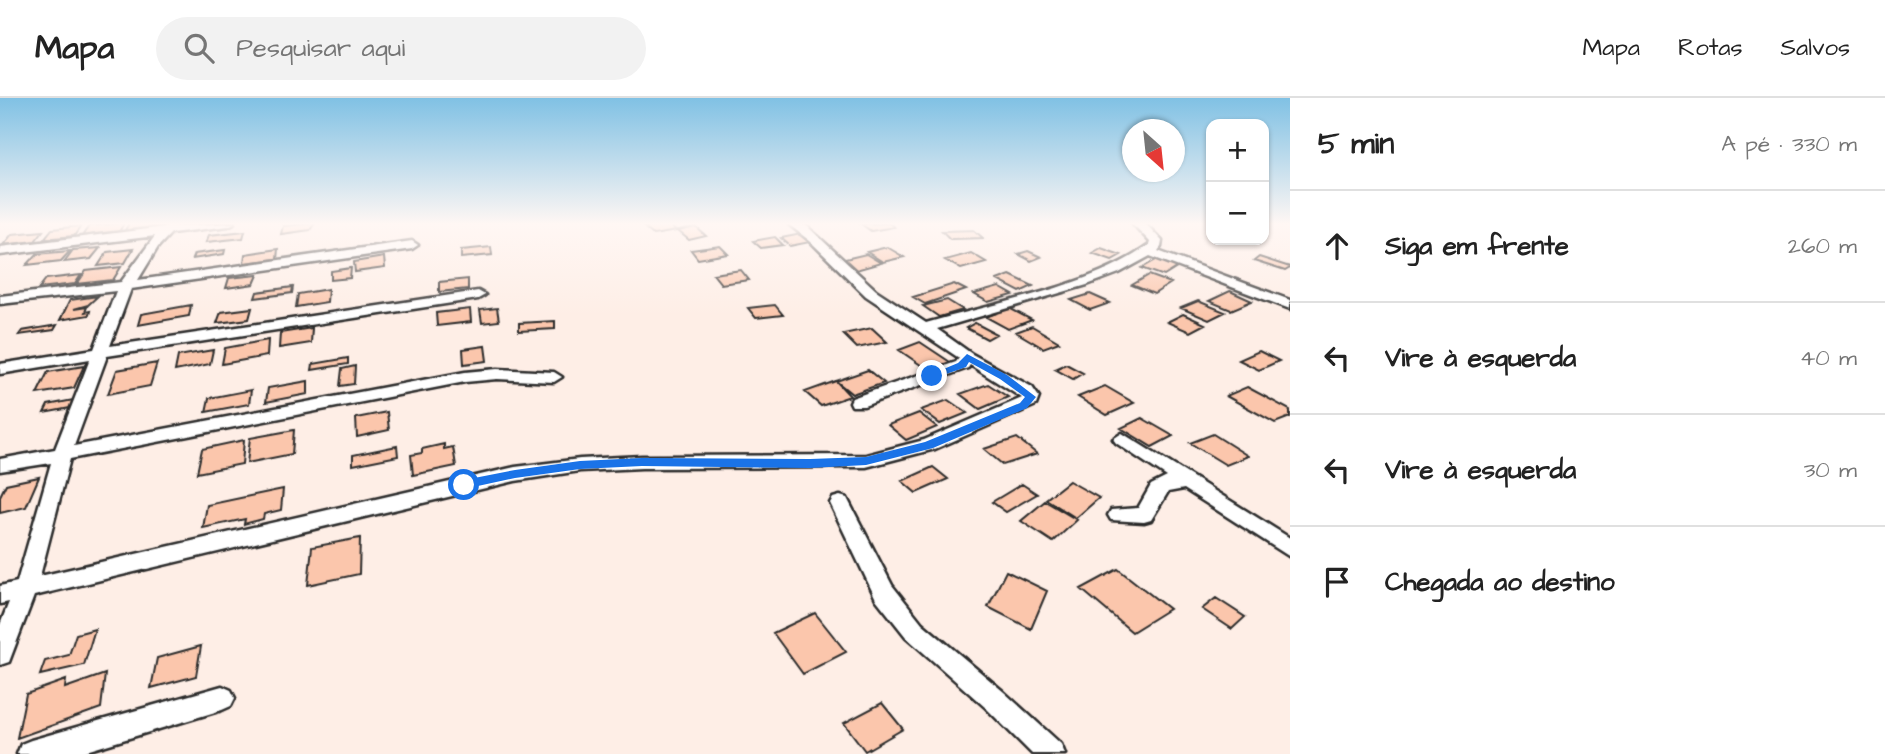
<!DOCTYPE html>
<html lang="pt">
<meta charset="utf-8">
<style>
:root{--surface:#fff;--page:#f2f2f2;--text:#222;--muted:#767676;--line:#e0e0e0}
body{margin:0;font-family:"Architects Daughter",sans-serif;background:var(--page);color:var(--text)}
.controls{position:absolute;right:21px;top:21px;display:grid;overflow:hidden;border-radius:14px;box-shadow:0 2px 5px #0004}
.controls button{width:63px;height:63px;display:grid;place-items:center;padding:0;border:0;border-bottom:2px solid var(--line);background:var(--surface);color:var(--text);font:35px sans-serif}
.compass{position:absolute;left:1122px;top:21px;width:63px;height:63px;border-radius:50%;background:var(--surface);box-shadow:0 2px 5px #0004;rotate:153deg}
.stop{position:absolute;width:21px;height:21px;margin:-16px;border:5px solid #1a73e8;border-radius:50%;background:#fff}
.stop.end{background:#1a73e8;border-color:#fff;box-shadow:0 2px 7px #0008}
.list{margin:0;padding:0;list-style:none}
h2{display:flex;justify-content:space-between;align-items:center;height:91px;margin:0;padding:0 28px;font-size:30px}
h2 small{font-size:23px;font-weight:400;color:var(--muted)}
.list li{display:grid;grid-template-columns:46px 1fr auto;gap:21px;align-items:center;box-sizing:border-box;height:112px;padding:0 28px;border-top:2px solid var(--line)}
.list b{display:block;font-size:26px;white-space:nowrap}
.list em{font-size:23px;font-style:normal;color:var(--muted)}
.icon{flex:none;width:38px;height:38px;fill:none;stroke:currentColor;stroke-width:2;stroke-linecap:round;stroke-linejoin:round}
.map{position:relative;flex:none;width:1290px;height:656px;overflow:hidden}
header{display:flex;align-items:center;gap:42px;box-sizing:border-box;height:98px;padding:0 35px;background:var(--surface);border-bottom:2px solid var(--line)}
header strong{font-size:33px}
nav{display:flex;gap:38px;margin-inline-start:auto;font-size:24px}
.search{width:490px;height:63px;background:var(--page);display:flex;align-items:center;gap:18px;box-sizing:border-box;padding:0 24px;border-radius:38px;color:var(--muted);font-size:26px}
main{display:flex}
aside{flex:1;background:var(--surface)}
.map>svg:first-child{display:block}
.building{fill:#fbc6ac;stroke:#2b2b2b;stroke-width:2}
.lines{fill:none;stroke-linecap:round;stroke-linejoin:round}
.street-casing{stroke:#2b2b2b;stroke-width:5}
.street{fill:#fff;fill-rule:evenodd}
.route{fill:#1a73e8}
</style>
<header>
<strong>Mapa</strong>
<div class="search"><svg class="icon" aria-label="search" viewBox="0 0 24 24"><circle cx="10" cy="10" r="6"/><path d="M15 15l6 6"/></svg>Pesquisar aqui</div>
<nav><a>Mapa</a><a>Rotas</a><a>Salvos</a></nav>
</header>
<main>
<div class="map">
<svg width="1290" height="656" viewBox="0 0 1290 656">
<rect width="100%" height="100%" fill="#feeee6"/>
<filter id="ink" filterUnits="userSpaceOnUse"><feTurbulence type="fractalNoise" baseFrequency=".0143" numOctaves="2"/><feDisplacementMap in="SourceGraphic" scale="14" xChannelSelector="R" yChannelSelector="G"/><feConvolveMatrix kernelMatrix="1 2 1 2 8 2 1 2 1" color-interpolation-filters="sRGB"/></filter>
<g filter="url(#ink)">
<path class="building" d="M124 125 119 134 82 138 89 128Z
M129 125H160L158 130 124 134Z
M315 125 310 132 281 136 283 128Z
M667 125 676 133 653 137 644 129Z
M889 125 894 129 871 133 861 126Z
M81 128 74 138 44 141 52 131Z
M696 129 706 138 689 142 678 133Z
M974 132 983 140 950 141 942 133Z
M43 133 35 143 3 147 12 136Z
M245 133 243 140 206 144 209 137Z
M806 135 815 143 790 148 781 140Z
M775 139 783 147 761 150 753 143Z
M720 148 728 156 698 161 691 152Z
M491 149 492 157 461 160V152Z
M887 149 904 159 883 164 867 154Z
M100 150 91 161 64 164 73 152Z
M1101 150 1121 157 1112 162 1092 155Z
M133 151 125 165 98 168 107 154Z
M278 151 277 161 244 165 245 156Z
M225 152 224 156 192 161 194 156Z
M70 153 61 163 27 167 37 156Z
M1028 153 1041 159 1031 163 1018 156Z
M971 155 986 164 961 171 945 162Z
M866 156 881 165 856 172 841 162Z
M384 159 385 170 355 174 354 164Z
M1259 159 1290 169V170L1285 173 1254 163Z
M1158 161 1180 168 1164 178 1142 170Z
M121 169 113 182 77 186 86 173Z
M351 170 350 180 331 182V173Z
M741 172 749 182 721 186 713 176Z
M81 177 75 186 39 190 46 181Z
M258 177 254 186 226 190 229 180Z
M1010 177 1033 188 1020 194 997 182Z
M1149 177 1171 185 1154 196 1132 187Z
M468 181V191L439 194V184Z
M954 186 966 192 925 206 913 199Z
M293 189 292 195 255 200 257 194Z
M999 189 1013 197 988 204 974 196Z
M328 191 327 204 296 209 298 196Z
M1230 193 1252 203 1231 212 1209 203Z
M1090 196 1110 205 1090 212 1071 202Z
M98 198 88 207 74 211 87 209 85 214 90 213 89 217 60 222 70 202Z
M947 202 963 212 939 219 923 208Z
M1198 203 1225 214 1209 222 1181 210Z
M191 207 189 218 138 227 141 216Z
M775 207 783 217 756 220 748 210Z
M252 210 249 221 217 225 221 214Z
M497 210 499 223 482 225 480 212Z
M1009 210 1032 222 1008 231 986 219Z
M470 211 471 224 437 228 436 215Z
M1183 216 1205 226 1190 234 1167 224Z
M555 223V231L519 233V225Z
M975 225 996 236 987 241 966 230Z
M57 227 54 232 19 237 22 233Z
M1032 228 1059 244 1043 250 1016 234Z
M312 230 311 245 279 250 280 235Z
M872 230 887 244 857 250 843 236Z
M268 242 267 258 222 266 225 250Z
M920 244 950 264 928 272 899 252Z
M485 248 487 263 464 266 463 251Z
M213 252 210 266 175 273 178 258Z
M1259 253 1279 263 1259 272 1239 262Z
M348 260V266L312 272 313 266Z
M157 265 150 288 108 296 117 272Z
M1066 266 1083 275 1073 281 1055 271Z
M84 268 74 290 37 296 48 274Z
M355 268 354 286 340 288 342 271Z
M868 272 884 285 852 296 836 283Z
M308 283V296L266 304 268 290Z
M836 283 850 298 821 308 805 294Z
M988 286 1008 299 980 311 960 296Z
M1105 288 1134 305 1107 317 1078 299Z
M1247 289 1290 312V319L1275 325 1226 298Z
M251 292 249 306 206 314 209 300Z
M73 302 70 310 44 315 48 307Z
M948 302 967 315 940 326 921 312Z
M387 314 389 332 357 339 356 320Z
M919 315 937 329 906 342 888 327Z
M1142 320 1173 338 1152 349 1121 330Z
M294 332 292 356 247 365 250 340Z
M1213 336 1248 358 1226 367 1190 345Z
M1017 340 1037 356 1003 367 984 351Z
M244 342 242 366 197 375 202 351Z
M444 346V351L453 349 456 368 413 377 411 357 422 355V351Z
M397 348 398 358 353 367V357Z
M933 369 948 381 916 395 902 383Z
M39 379 26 409 0 415V398L6 386Z
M1069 383 1099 400 1076 420 1046 401Z
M1022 386 1037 396 1006 414 992 404Z
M283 391 281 412 264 416 263 421 244 426 245 421 203 430 207 407Z
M1045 403 1077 422 1053 444 1021 423Z
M360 440 359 476 308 487 312 449Z
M1118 471 1169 511 1132 534 1081 491Z
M1006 473 1047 493 1031 531 988 509Z
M1216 500 1245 519 1232 531 1202 511Z
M815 515 846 554 803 576 773 535Z
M95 531 84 567 40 577 45 563 69 557 76 536Z
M201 548 196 578 151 590 157 560Z
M105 576 101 610 17 640 26 596 66 582 65 590Z
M882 605 903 631 865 653 844 625Z"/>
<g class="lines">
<g class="street-casing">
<path id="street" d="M166 125H178L177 128 234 125 228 128 171 135 158 149 138 182 412 143 418 147 412 151 131 191 110 248 478 193 485 197 478 201 107 258 74 348 465 274 497 271 554 274 562 279 554 284 497 281 465 284 70 361 40 478 515 369 580 361 642 358 866 357 924 342 1022 300 970 267 968 270 864 308H852L850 304 852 300 956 264 959 260 866 198 810 143 787 125H801L808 129 876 192 926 225C995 205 1092 189 1149 147L1150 144 1132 125H1145L1162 143 1161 149 1158 153 1290 202V211L1150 158 1119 175 1087 187 937 231 972 256 1032 289 1039 299 1036 307 935 351 866 369 642 370 580 373 515 383 34 498 9 564 0 567V527L9 504 0 506V488L17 484 51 365 0 373V361L55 351 90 261 0 276V266L94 251 116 193 0 206V198L121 184 155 138 0 157V149L164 129Z
M1122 335 1290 440V459L1184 391 1168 394 1151 422 1144 424 1111 422 1108 417 1111 412 1138 410 1151 387 1167 379 1116 345 1113 341Z
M840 398 847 400 892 487 922 525 1004 594 1061 646 1065 656H1032L986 610 906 539 876 501 830 405 833 400Z
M222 588 231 592 235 600 231 608 222 612 76 656H17L21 646 31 642Z"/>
</g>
<use href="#street" class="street"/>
</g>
</g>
<linearGradient id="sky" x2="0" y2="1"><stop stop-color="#80c1e4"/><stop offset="0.58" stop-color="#fff7f4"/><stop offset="1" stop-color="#fff7f4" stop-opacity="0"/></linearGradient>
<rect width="1290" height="217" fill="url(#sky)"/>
<path class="route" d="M967 256 1007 277 1036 299 1027 310 933 350 866 367 810 370 642 368 580 371 515 380 464 391 458 387 464 382 515 372 580 363 642 360 810 361 866 359 925 344 1020 305 1025 299 1000 281 969 264 966 269 932 281 927 278 958 265Z"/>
</svg>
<div class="controls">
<button>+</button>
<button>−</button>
</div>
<svg class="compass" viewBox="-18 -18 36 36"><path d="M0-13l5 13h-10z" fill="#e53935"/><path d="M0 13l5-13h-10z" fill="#767676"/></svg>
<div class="stop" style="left:464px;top:387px"></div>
<div class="stop end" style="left:932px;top:278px"></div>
</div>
<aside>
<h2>5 min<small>A pé · 330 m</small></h2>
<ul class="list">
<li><svg class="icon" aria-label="ahead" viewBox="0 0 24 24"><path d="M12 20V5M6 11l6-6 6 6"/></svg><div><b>Siga em frente</b></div><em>260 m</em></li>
<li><svg class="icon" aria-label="left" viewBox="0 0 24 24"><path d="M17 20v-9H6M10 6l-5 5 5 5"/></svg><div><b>Vire à esquerda</b></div><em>40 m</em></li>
<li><svg class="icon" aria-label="left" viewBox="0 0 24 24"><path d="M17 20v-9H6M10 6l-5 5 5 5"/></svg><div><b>Vire à esquerda</b></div><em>30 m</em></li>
<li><svg class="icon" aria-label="arrive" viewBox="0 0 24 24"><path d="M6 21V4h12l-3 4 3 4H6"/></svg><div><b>Chegada ao destino</b></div></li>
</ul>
</aside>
</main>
